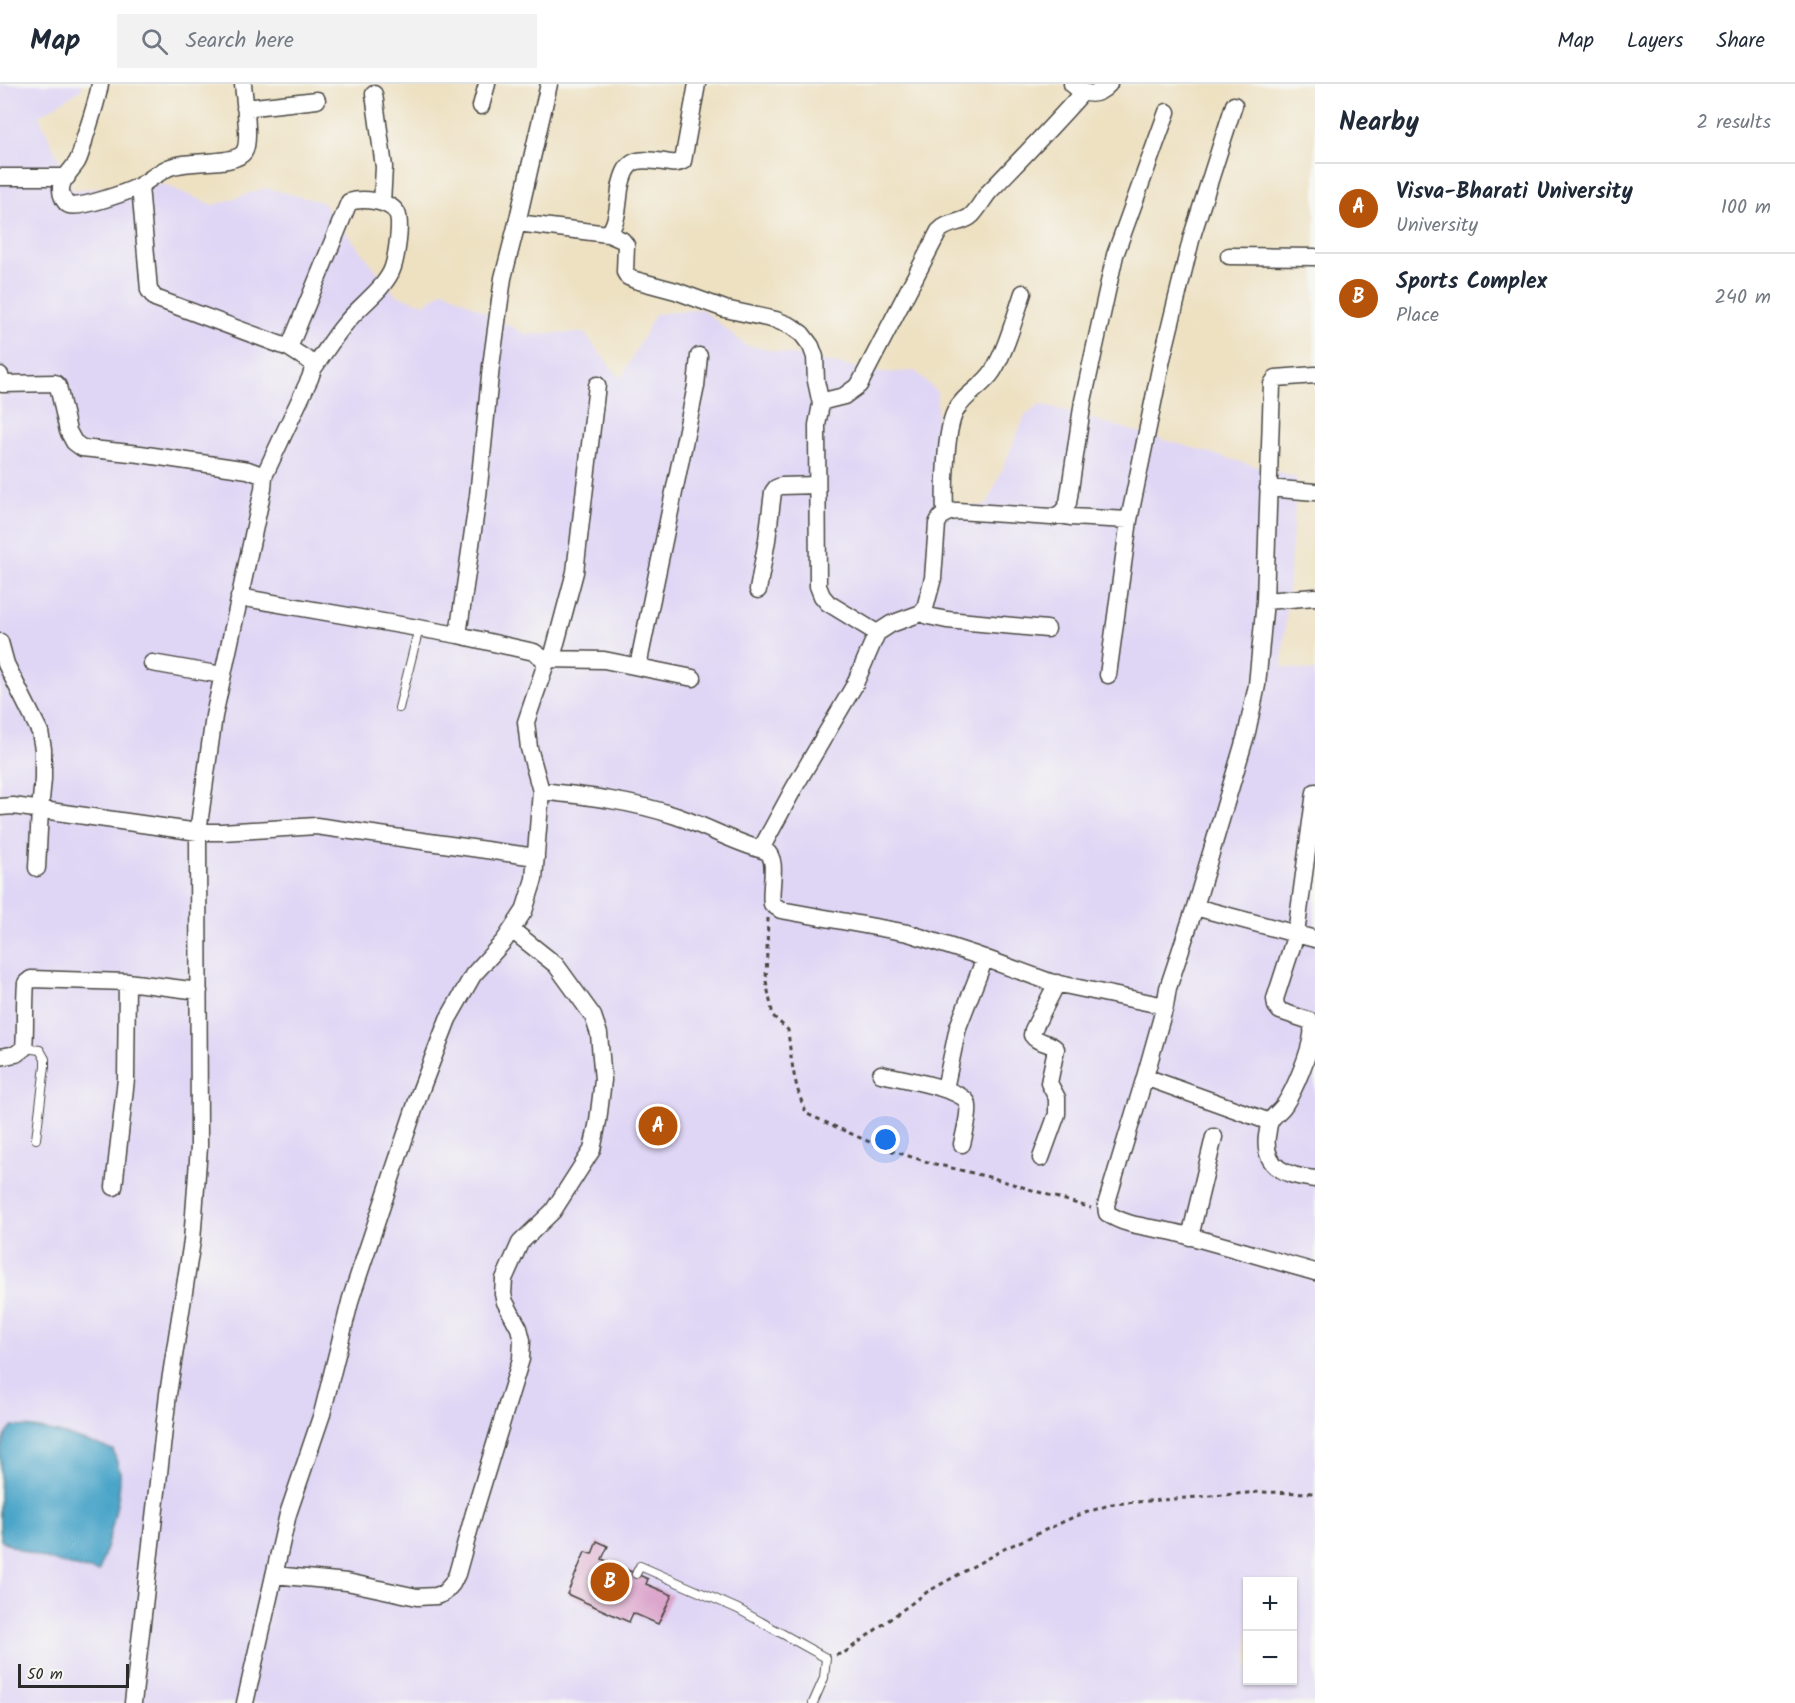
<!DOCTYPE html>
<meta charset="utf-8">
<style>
:root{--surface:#fff;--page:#f2f2f3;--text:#1f2937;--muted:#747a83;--line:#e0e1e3;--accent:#b45309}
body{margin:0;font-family:Kalam,sans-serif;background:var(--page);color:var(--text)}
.controls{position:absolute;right:18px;bottom:18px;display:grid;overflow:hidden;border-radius:0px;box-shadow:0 2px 4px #0004}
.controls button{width:54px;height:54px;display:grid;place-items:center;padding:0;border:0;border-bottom:2px solid var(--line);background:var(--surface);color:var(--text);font:30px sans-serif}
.scale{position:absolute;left:18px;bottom:15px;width:111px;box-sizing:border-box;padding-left:6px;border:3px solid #2b2b2b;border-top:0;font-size:16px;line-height:21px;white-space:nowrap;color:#2b2b2b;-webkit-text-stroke:4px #f6f6f2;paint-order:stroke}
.you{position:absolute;left:886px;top:1056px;width:21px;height:21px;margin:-15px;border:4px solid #fff;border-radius:50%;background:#1a73e8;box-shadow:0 0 0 9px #1a73e833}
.badge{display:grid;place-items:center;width:39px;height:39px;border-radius:50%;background:var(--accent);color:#fff;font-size:20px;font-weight:700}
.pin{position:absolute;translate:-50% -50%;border:3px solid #fff;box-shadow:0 2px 6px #0006}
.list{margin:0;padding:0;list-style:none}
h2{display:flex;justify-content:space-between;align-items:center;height:78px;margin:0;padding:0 24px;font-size:26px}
h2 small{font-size:20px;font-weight:400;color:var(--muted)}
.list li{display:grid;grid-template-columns:39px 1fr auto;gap:18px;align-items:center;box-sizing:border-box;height:90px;padding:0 24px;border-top:2px solid var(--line)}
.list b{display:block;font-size:22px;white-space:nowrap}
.list p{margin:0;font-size:20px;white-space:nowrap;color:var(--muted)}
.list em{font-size:20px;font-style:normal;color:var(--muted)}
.icon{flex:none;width:33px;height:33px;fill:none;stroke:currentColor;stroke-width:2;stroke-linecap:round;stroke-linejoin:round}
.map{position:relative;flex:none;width:1315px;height:1619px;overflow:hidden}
header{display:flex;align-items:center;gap:36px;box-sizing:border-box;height:84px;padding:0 30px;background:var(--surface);border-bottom:2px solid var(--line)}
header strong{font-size:28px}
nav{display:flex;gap:33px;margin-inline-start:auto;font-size:21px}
.search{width:420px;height:54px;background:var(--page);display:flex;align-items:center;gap:15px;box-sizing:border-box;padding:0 21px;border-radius:0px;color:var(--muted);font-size:22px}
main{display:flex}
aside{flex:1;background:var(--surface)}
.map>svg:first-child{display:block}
.built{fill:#dfd5f5;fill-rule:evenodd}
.water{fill:#4ba5c9;stroke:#3b687a;stroke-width:1.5}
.building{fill:#dca5cc}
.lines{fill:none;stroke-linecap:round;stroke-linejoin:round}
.lane-casing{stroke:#484642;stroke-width:10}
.street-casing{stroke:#484642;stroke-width:19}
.path{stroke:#484642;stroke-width:3;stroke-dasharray:4.5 4.5;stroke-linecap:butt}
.lane{stroke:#fff;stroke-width:8}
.street{stroke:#fff;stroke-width:16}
</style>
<header>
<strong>Map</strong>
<div class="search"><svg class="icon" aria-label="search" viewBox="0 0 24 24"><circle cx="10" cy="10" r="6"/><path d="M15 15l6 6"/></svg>Search here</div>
<nav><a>Map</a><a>Layers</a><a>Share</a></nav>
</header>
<main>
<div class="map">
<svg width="1315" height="1619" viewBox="0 0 1315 1619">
<rect width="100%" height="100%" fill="#f6f6f2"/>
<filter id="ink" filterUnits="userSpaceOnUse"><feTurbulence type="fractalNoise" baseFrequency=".0167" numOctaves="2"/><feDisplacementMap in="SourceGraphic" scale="12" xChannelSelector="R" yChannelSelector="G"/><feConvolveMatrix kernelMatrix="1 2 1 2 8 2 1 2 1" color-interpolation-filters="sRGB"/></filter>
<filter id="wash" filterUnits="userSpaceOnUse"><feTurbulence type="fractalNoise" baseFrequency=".008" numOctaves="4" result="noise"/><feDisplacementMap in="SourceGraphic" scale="24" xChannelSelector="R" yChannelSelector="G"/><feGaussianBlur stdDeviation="1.35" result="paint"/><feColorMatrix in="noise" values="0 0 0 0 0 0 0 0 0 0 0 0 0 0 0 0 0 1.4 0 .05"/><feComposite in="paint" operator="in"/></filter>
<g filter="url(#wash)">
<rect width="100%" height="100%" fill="#eee1c2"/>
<path class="built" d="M0 0H81L82 5 39 32 73 106 159 99 214 121 266 104 322 118 396 211 424 220 444 206 525 250 584 249 621 295 655 230 702 225 745 261 882 289 915 287 937 308V402L961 423 987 421 1025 332 1041 320 1297 394 1282 583 1315 587V1619H0ZM1248 1498H1292V1596H1248Z"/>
<path class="water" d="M14 1342C48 1344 81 1355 113 1366 115 1373 119 1382 120 1389 121 1417 107 1461 99 1488 65 1481 31 1473 0 1456V1368L7 1348Z"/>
<g id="blocks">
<path class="building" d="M597 1457 608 1462 602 1475 648 1495 646 1500 672 1511 658 1540 633 1529 629 1538 567 1510 585 1468 592 1470Z"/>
</g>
</g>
<g filter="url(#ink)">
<use href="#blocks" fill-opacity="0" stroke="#484642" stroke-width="1.5"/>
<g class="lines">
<g class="lane-casing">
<path id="lane" d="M399 624 419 544
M24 964 40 966 45 975V982L36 1055
M636 1490 640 1482 738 1525 826 1574 824 1594 813 1619"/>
</g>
<g class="street-casing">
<path id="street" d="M100 0C97 18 91 35 85 53 83 61 81 71 77 78 72 86 60 96 61 106 61 110 64 119 69 121 80 125 128 108 139 102 148 97 156 90 166 85 184 74 234 83 244 68 251 58 244 13 243 0
M1072 0C1084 11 1096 14 1109 0
M374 10 384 83 382 119
M481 22 487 0
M245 24 317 16
M0 93H67
M140 102 149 206 155 214 289 264 311 278 313 285 310 294 264 392
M517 139 608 150C618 139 618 119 620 105 626 74 636 74 664 78 671 79 676 81 683 77L697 0
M608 150 622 156 626 161 625 188 628 193 635 196 676 207 725 225 776 236 791 242 802 250 811 262 815 273 816 297 821 320 817 341 818 502 822 512 828 519 877 549
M1229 172 1315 173
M289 264 349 118C362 114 389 116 397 129 402 139 396 178 391 188 381 208 359 222 345 240 333 254 324 270 313 285
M0 291 2 300 55 299 58 302 68 347 74 358 82 364 140 370 248 386 264 392 263 405 214 632 198 748H222L316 742 536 773
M1315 291 1276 294 1272 300 1265 517 1257 601 1247 648 1195 823 1168 904 1165 922 1145 993 1106 1121 1107 1129C1126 1143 1154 1143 1177 1149 1223 1161 1269 1175 1315 1188
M821 320 824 317 844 312 859 301 939 147C948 137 963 140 972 131 979 124 983 115 989 108 1021 75 1052 43 1082 9
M1268 404 1315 408
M945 430C944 406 945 348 955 328 964 310 983 303 993 287 1006 266 1015 233 1023 209
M1059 431 1070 433 1129 436
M758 506 767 456 773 408 776 404 781 402 817 401
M239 513 458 551
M1265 517 1315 513
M924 528 928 532 947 536 1047 545
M0 558 6 580 40 648 43 665V695L40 726 37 784
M552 574 575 488 597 301
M544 575 604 576 693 594
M152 579 222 591
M638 582 696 302 699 272
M1108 591 1129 436 1162 275 1192 152 1234 21
M541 707 529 664 526 638 545 582 544 575 534 568 458 551 478 412 491 282 503 194 517 139 549 0
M1315 708 1296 850 1275 915 1276 922 1280 927 1310 937C1312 941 1313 945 1312 951 1310 968 1295 1005 1285 1020 1281 1027 1273 1031 1270 1038 1268 1042 1268 1048 1267 1052 1263 1085 1288 1092 1315 1095
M0 723 13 722 50 727 198 748 199 1063 192 1157 168 1310 133 1619
M761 765 794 704 854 602 877 549 891 540 924 528 933 494 937 440C941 430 947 428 957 427L1051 433C1060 432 1064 427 1068 419L1083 317 1115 171 1167 28
M1195 823 1315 855
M0 973 16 970 24 964C26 942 24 921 26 899L31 895 127 898 199 907
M881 990C898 994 959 1004 967 1018 971 1026 964 1051 962 1060
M1145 993 1270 1038
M945 1005 958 943 985 874
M1041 1074 1057 1030V1014L1049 999 1056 965C1049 957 1038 960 1032 951L1033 946 1057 899
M114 1103 126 995 127 898
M1190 1153 1214 1053
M274 1491 347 1498 417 1513 436 1512 444 1509 452 1500 457 1490 474 1429 521 1275 522 1256 519 1244 505 1218 503 1210 504 1195 520 1159 553 1127 592 1066 598 1037 603 996 599 950 593 932 556 881 512 846
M245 1619 288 1430 322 1330 351 1214 420 1008 448 935 473 891 504 857 524 827 534 795 541 707C587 712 632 717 676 732 706 742 735 759 766 767 779 776 769 804 772 820L781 826 908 849 973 870 1050 898 1165 922"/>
</g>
<path class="path" d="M768 834 766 897 773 932 788 946C791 976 794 1003 807 1030L883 1064 931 1079 993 1094 1091 1124
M836 1571 844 1569 927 1508 1006 1464 1076 1432 1112 1420 1260 1408 1315 1409"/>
<use href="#lane" class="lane"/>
<use href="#street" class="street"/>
</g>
</g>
</svg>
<div class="controls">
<button>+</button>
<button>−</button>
</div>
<div class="scale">50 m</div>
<div class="you"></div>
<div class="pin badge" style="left:658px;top:1042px">A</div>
<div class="pin badge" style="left:610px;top:1498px">B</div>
</div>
<aside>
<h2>Nearby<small>2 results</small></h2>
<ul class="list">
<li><span class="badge">A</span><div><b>Visva-Bharati University</b><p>University</p></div><em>100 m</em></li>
<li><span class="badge">B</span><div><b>Sports Complex</b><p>Place</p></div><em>240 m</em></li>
</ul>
</aside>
</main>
